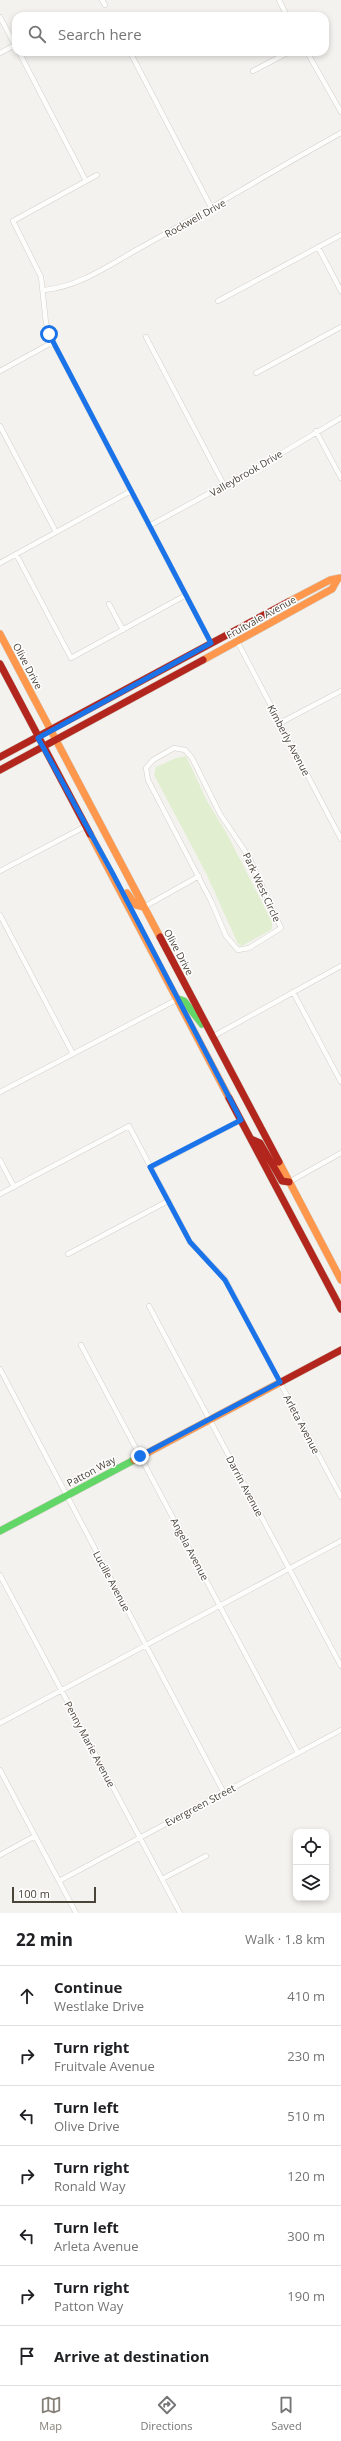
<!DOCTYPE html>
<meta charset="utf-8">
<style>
:root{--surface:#fff;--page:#f2f2f2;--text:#202124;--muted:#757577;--line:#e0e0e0;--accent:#868178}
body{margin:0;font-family:"Open Sans",sans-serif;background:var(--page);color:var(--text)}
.controls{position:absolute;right:12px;bottom:12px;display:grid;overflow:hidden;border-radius:8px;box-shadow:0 2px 6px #0003}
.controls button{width:36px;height:36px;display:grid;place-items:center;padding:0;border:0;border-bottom:1px solid var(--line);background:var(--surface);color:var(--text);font:20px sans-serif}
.scale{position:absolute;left:12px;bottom:10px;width:84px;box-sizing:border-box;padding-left:4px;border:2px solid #4b4439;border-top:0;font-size:11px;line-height:14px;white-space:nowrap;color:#4b4439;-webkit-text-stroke:3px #fff;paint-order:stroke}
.stop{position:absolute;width:12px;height:12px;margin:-9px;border:3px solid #1a73e8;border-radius:50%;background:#fff}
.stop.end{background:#1a73e8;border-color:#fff;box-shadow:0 1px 4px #0008}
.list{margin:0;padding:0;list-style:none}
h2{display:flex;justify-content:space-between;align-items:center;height:52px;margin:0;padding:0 16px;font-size:17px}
h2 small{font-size:13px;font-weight:400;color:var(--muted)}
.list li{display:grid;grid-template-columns:26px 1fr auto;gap:12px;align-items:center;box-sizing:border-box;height:60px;padding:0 16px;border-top:1px solid var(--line)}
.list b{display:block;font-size:15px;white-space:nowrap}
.list p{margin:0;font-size:13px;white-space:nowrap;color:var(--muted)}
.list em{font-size:13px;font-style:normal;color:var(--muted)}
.icon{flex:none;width:22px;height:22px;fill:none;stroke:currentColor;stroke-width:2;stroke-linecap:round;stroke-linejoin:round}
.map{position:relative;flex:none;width:341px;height:1913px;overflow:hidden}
.search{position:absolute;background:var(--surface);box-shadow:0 2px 6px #0003;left:12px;right:12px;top:12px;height:44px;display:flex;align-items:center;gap:10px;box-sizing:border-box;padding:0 14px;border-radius:12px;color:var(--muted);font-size:15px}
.sheet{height:472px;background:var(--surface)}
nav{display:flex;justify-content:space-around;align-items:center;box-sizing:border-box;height:56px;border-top:1px solid var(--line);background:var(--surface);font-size:11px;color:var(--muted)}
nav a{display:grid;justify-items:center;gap:2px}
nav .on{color:var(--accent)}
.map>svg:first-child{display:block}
.green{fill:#e1eecf}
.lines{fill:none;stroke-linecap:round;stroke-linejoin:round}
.street-casing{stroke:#d2d0cb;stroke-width:5.5}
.fast-casing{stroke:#d3cfc5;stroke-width:8}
.slow-casing{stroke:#d3cfc5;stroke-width:8}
.jam-casing{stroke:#d3cfc5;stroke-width:8}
.street{stroke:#fdfdfc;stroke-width:4.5}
.fast{stroke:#63d668;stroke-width:7}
.slow{stroke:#ff974d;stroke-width:7}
.jam{stroke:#b3261e;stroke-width:7}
.route{stroke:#1a73e8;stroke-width:5}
.labels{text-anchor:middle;stroke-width:3;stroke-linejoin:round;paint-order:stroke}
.street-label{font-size:10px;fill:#4b4439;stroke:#fff}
</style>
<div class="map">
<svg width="341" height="1913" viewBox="0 0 341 1913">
<rect width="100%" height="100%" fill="#f4f2ee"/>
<path class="green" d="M186 756 207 801 227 834 272 922V929L242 946 238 944 206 873 154 775 156 767 176 758Z"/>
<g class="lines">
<g class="street-casing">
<path id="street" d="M102 0 105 5
M279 0 287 16
M0 17 16 47
M19 52 86 181
M130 52 212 209
M307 52 341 112
M0 53 15 45
M253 71 289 52
M97 175 13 221 41 277 46 323 53 342 211 643
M318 247 341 291
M44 290C78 287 108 266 138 249 206 212 272 171 341 133
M218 301 341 235
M146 337 224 485
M0 371 53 342
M256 373 341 327
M0 426 56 532
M316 431 341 478
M149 526 265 463 341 418
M16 554 71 658 186 595
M0 563 131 491
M109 604 123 630
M237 641 341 839
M280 723 341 691
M174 748 185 750 192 758 220 814 249 857 281 928 249 948 238 950 226 936 211 901 148 780 146 768 153 760Z
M0 871 86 826
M144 907 199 876
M0 915 73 1054
M293 992 341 1082
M212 1037 341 966
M0 1092 178 999
M0 1160 14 1187
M151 1167 241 1120
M289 1182 341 1153
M0 1194 129 1126 190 1242 225 1279 341 1497
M68 1254 168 1201
M149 1306 341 1666
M81 1345 298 1753
M0 1369 224 1793
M0 1575 180 1913
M0 1723 341 1541
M0 1770 76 1913
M0 1855 35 1836
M162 1879 206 1856
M59 1881 341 1730"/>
</g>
<g class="fast-casing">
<path id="fast" d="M178 999 184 1001 202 1024
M0 1531 134 1460"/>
</g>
<g class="slow-casing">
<path id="slow" d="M288 602 330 580 340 578
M0 634 160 937
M203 660 332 589 337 580
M90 834 229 1098
M127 893 136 905 144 907
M279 1162 341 1280
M134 1460 281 1382"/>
</g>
<g class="jam-casing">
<path id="jam" d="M0 664 90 834
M0 757 288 602
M0 770 203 660
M160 937 279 1162
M229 1098 341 1309
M251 1139 260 1143 282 1181 289 1182
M281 1382 341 1350"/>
</g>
<use href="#street" class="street"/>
<use href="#fast" class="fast"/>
<use href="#slow" class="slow"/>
<use href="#jam" class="jam"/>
</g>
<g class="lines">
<path class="route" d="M49 334 211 643 38 738 113 874 241 1120 150 1167 190 1242 225 1280 280 1382 140 1456"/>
</g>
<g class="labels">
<g class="street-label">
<text transform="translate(195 218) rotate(-29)" y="4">Rockwell Drive</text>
<text transform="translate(246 473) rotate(-30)" y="4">Valleybrook Drive</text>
<text transform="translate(261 617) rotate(-29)" y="4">Fruitvale Avenue</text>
<text transform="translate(28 666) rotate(62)" y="4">Olive Drive</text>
<text transform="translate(289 740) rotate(62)" y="4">Kimberly Avenue</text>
<text transform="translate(262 887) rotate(65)" y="4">Park West Circle</text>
<text transform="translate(179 952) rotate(62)" y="4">Olive Drive</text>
<text transform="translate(302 1424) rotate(62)" y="4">Arleta Avenue</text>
<text transform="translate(91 1471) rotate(-28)" y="4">Patton Way</text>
<text transform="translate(245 1486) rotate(62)" y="4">Darrin Avenue</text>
<text transform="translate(190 1549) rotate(62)" y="4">Angela Avenue</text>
<text transform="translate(112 1581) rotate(62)" y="4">Lucille Avenue</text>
<text transform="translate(90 1744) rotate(62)" y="4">Penny Marie Avenue</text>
<text transform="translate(200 1805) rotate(-28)" y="4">Evergreen Street</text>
</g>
</g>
</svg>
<div class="controls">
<button><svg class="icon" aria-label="locate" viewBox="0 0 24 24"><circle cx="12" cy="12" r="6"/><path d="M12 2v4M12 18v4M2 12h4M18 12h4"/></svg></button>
<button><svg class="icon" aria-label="layers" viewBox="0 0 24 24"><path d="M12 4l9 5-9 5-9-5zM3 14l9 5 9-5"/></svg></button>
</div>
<div class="scale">100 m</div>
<div class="stop" style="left:49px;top:334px"></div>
<div class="stop end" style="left:140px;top:1456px"></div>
<div class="search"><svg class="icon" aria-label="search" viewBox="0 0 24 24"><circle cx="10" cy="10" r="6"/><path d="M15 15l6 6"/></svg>Search here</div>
</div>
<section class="sheet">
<h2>22 min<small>Walk · 1.8 km</small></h2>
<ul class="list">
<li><svg class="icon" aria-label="ahead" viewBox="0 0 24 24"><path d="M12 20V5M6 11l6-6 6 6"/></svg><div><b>Continue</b><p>Westlake Drive</p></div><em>410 m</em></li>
<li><svg class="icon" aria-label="right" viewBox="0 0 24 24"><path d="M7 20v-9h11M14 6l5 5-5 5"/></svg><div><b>Turn right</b><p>Fruitvale Avenue</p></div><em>230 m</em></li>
<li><svg class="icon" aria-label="left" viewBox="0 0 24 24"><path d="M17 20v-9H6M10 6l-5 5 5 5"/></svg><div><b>Turn left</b><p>Olive Drive</p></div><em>510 m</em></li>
<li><svg class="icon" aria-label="right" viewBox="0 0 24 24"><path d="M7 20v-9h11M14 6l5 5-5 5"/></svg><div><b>Turn right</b><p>Ronald Way</p></div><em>120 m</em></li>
<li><svg class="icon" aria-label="left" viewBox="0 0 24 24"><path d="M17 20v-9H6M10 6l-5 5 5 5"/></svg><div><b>Turn left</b><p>Arleta Avenue</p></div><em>300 m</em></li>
<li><svg class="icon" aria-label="right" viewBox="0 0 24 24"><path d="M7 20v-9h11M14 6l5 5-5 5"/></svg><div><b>Turn right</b><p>Patton Way</p></div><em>190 m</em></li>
<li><svg class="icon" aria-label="arrive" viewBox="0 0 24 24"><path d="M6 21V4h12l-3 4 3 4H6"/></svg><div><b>Arrive at destination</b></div></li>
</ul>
</section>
<nav>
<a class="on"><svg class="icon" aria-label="map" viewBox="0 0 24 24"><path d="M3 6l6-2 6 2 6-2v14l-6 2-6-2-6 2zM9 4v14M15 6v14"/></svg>Map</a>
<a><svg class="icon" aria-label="directions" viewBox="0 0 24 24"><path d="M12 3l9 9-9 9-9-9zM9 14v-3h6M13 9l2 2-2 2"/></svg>Directions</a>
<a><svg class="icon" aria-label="saved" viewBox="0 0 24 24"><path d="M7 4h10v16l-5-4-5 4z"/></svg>Saved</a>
</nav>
